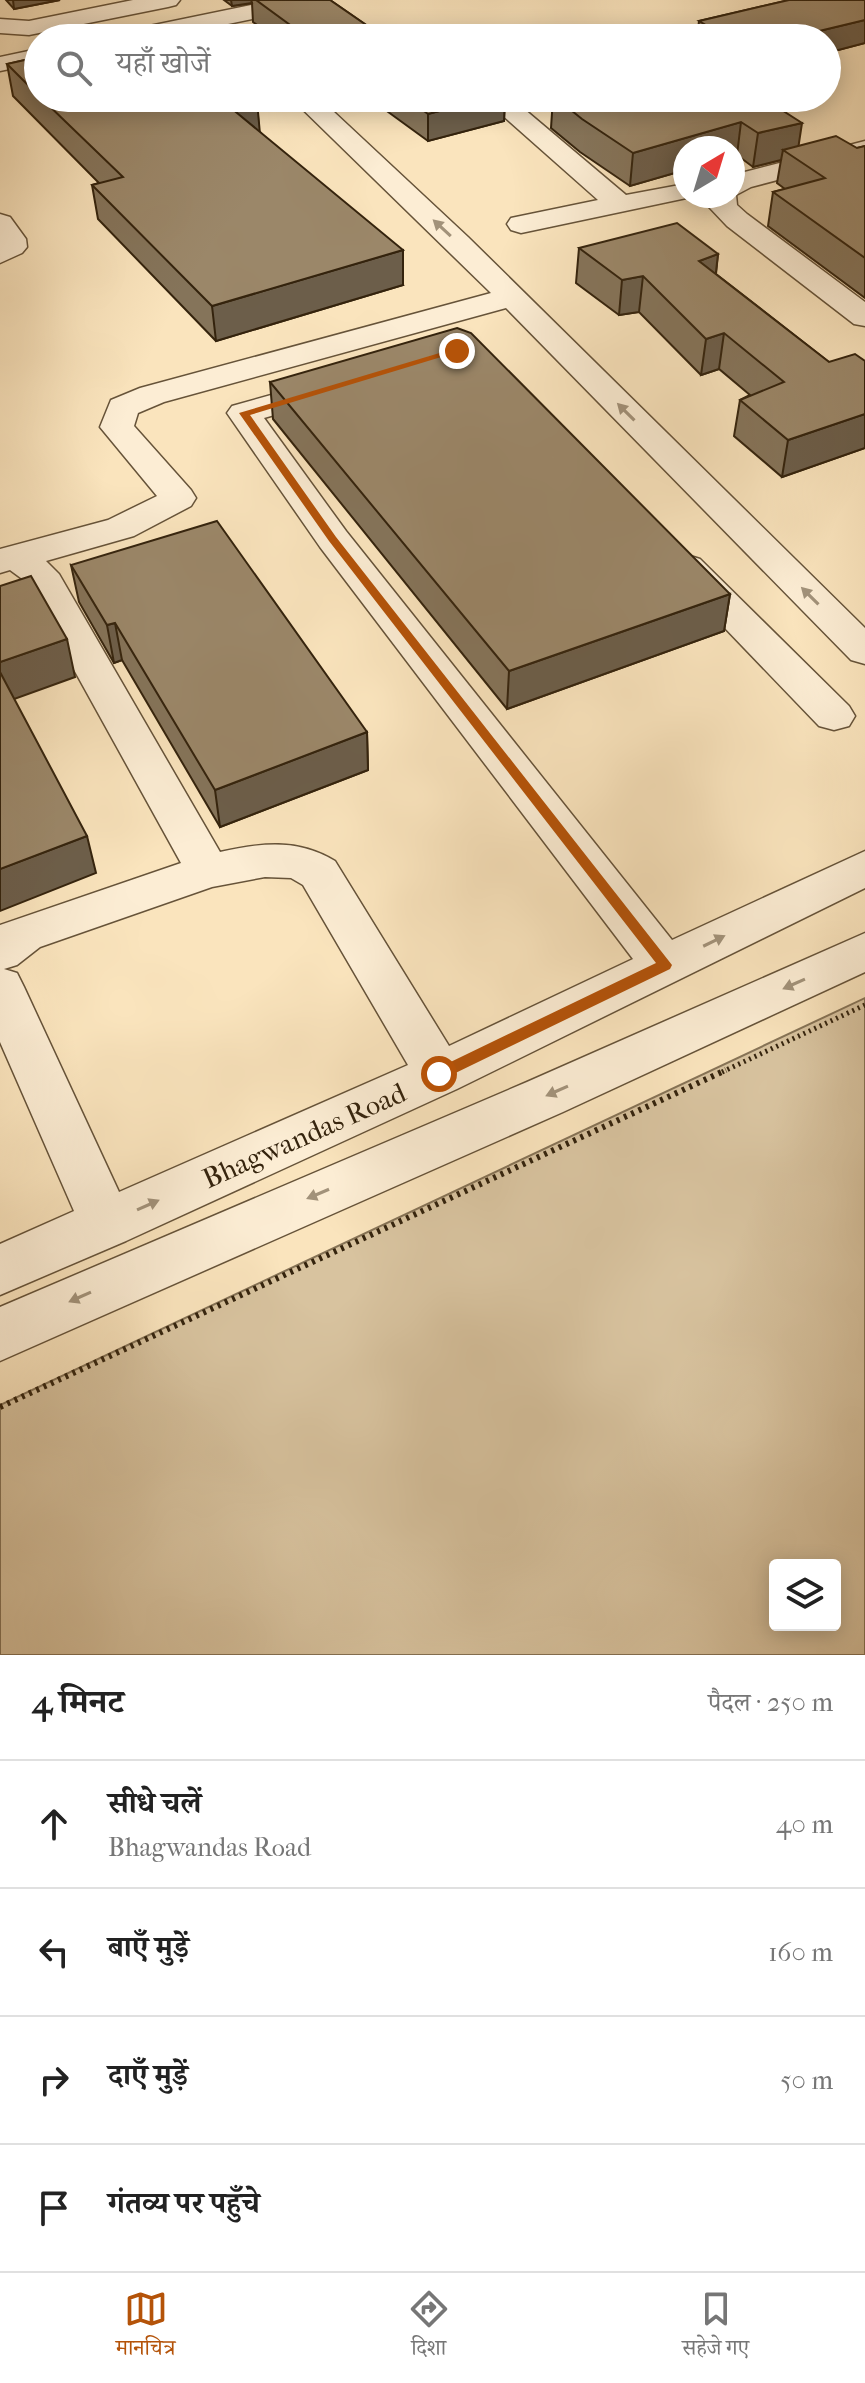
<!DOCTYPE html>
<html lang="hi">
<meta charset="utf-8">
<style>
:root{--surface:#fff;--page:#f2f2f2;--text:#222;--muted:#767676;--line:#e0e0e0;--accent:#b45309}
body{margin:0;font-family:"IM FELL French Canon","Noto Serif Devanagari",serif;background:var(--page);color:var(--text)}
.controls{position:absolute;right:24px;bottom:24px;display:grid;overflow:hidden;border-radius:8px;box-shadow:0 4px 20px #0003}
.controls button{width:72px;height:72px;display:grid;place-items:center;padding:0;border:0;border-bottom:2px solid var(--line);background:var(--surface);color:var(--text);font:40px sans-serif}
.compass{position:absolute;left:673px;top:136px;width:72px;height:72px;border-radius:50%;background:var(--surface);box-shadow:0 4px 20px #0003;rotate:38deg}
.stop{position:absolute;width:24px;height:24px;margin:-18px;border:6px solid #b45309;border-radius:50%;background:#fff}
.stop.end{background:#b45309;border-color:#fff;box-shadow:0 2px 8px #0008}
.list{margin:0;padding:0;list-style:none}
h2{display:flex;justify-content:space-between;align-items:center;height:104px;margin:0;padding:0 32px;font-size:34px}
h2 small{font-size:26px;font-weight:400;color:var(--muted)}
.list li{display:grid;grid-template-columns:52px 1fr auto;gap:24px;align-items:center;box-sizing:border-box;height:128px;padding:0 32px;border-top:2px solid var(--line)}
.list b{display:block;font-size:30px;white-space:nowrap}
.list p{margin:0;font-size:26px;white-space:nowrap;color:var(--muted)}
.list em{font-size:26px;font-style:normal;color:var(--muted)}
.icon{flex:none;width:44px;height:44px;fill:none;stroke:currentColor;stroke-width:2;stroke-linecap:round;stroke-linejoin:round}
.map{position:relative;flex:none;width:865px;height:1655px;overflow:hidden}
.search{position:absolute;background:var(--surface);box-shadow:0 4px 20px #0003;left:24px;right:24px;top:24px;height:88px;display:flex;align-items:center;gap:20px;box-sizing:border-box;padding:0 28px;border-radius:44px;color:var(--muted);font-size:30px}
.sheet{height:616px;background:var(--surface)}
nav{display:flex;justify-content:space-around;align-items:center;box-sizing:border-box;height:112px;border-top:2px solid var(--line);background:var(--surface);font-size:22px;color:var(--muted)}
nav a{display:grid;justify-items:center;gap:4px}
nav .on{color:var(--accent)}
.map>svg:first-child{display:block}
.green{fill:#d8c39f;stroke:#867356;stroke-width:2;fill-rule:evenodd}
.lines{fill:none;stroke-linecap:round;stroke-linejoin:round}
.minor-casing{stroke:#665339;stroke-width:3}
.path-far1{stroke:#34230d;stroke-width:5;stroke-dasharray:2 4;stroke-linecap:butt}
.path{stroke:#34230d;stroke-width:6;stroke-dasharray:3 5;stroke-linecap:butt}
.minor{fill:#fcedd4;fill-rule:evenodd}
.wall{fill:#85745a;stroke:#34230d;stroke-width:2}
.shaded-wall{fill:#6c5e4a;stroke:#34230d;stroke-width:2}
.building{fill:#9b8769;stroke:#34230d;stroke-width:2}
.oneway{fill:#a2927a}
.route{fill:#b45309}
.labels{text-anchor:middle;stroke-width:6;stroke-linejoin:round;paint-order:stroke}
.street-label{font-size:28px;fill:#34230d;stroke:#fcedd4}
</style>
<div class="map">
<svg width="865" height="1655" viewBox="0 0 865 1655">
<rect width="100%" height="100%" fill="#fae4bd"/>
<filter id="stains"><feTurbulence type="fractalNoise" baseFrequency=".0025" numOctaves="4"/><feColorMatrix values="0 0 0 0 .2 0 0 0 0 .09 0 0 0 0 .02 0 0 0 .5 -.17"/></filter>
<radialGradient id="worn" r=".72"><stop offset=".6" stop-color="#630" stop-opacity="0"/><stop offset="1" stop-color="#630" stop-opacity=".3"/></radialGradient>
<path class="green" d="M865 998V1655H0V1405ZM775 1565H835V1625H775Z"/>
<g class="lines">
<g class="minor-casing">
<path id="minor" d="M133 0H180L176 5 168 7 29 35 0 33V19L29 21Z
M276 0H322L318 5 310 7 160 38H113L116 33 125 31Z
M814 0H856L852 5 713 38H671L674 33Z
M38 49V63L0 71V57Z
M291 98H319L468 237 865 628V664L851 660 506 308 164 402 138 413 134 426 191 490 196 498 191 506 134 536 46 561 59 574 220 852C261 843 297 838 335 861L449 1046 633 959 320 547 227 413 232 406 328 379 340 382 344 389 340 396 264 418 346 531 672 940 865 851V888L457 1089 126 1241 0 1295V1244L74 1211 0 1042V925L181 863 25 581 10 570 0 573V549L108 520 157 496 100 427 111 400 140 388 491 293ZM265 877 291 878 303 885 408 1065 119 1192 24 987 17 973 4 969 17 965 40 947 212 887Z
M483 98H511L626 195 685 184V196H696L521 233 511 230 507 224 511 218 598 200Z
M865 141V157L751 187 736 195 737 205 747 214 865 302V326L854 324 727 226 709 207V196H733V175Z
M0 214 10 217 26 239 27 247 22 253 0 263Z
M687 555 700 559 849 706 855 716 849 726 834 730 819 726 674 575 668 567 674 559Z
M865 933V972L563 1112 0 1361V1307L527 1082Z"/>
</g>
<path class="path-far1" d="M722 1072 865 1005"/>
<path class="path" d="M0 1407 726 1070"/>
<use href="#minor" class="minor"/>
</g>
<path class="wall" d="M6 0H60L14 9Z
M224 0H330L385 38H275L253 22 252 3 232 6Z
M789 0H865V43L827 53V38H697L699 21Z
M38 57V98H253L257 101 259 131 403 285 216 341 98 219 92 185 99 183 13 96 7 64Z
M369 98H505L504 121 428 141Z
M553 98H763L798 146 857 148 865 146V298L768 226 773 192 785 189 777 183 781 160 753 167 737 155 630 186 580 152 551 128Z
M579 248 718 254 716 274 829 362 865 361V448L782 477 734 436 740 400 750 395 719 369 701 375 639 312 619 315 576 283Z
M270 382 730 594 724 631 507 709 273 419Z
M71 565 367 732 368 770 220 827 122 660 114 663 79 602Z"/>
<path class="shaded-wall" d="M13 0H60L14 9Z
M231 0H251L252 3 232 6Z
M865 20V43L827 53V38H790Z
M489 98H505L504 121 428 141V114Z
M257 101 260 134 231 108Z
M741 122 737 155 733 156V148H685V170L630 186 633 153Z
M802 123 797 156 783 150 781 160 753 167 758 133Z
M403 250V285L216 341 212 306Z
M718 254 714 289 699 261Z
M643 276 639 312 619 315 622 280Z
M724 333 719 369 701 375 706 339Z
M865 414V448L782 477 788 440Z
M730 594 724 631 507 709 509 671Z
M115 623 122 660 114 663 107 625Z
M67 639 75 677 6 702 0 680V662Z
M367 732 368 770 220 827 215 790Z
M87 836 96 873 0 911V869Z"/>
<path class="building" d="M256 0H330L385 38H308Z
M789 0H865V20L790 38H728L699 21Z
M167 28 179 38H124Z
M38 57V95L7 64Z
M41 98H253L257 101 231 108 403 250 212 306 92 185 123 177Z
M406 98H489L428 114Z
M556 98H763L802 123 758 133 741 122 633 153 582 119Z
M836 136 857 148 865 146V258L773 192 825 178 783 150Z
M677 223 718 254 699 261 829 362 855 354 865 361V414L788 440 740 400 784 382 724 333 706 339 643 276 622 280 579 248Z
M457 328 471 333 730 594 509 671 270 382Z
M217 521 367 732 215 790 115 623 107 625 71 565Z
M31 576 67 639 0 662V586Z
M0 672 87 836 0 869Z"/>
<defs><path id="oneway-solid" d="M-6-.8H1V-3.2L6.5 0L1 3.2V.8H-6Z" transform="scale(2)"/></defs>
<g class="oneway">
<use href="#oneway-solid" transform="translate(442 228) rotate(-137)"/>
<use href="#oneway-solid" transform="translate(626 412) rotate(-135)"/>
<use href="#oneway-solid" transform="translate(810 596) rotate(-135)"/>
<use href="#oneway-solid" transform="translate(714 941) rotate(-26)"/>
<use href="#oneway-solid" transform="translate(794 984) rotate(156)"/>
<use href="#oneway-solid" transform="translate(557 1091) rotate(156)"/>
<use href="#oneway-solid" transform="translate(318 1194) rotate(157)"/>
<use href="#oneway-solid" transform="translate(148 1205) rotate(-24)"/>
<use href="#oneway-solid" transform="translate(80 1297) rotate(156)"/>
</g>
<path class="route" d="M453 349 461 351 250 415 336 537 672 965 670 969 439 1081 431 1074 434 1070 656 963 329 541 239 413Z"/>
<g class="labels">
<g class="street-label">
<text transform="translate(304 1135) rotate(-24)" y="10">Bhagwandas Road</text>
</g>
</g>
<rect width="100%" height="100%" filter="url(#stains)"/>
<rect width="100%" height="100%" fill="url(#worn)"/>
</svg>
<div class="controls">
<button><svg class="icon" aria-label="layers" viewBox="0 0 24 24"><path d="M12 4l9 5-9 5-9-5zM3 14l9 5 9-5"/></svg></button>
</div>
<svg class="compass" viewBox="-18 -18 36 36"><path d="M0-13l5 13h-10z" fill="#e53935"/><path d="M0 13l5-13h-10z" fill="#767676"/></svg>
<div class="stop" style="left:439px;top:1074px"></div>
<div class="stop end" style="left:457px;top:351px"></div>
<div class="search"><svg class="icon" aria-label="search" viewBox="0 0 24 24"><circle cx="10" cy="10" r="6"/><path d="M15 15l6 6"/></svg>यहाँ खोजें</div>
</div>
<section class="sheet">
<h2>4 मिनट<small>पैदल · 250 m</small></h2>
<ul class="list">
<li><svg class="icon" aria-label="ahead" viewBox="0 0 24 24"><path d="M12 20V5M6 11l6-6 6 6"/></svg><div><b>सीधे चलें</b><p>Bhagwandas Road</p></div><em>40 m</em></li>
<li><svg class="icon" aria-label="left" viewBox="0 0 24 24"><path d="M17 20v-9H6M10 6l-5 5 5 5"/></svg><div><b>बाएँ मुड़ें</b></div><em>160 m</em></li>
<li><svg class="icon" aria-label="right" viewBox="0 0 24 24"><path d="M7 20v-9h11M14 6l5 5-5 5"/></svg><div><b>दाएँ मुड़ें</b></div><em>50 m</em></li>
<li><svg class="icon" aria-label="arrive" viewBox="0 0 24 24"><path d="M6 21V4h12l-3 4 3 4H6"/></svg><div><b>गंतव्य पर पहुँचे</b></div></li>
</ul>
</section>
<nav>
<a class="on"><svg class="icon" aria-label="map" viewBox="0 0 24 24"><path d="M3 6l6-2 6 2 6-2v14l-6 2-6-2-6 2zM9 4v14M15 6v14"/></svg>मानचित्र</a>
<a><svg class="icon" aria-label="directions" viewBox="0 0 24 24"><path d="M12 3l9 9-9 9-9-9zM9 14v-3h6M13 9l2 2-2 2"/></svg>दिशा</a>
<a><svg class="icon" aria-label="saved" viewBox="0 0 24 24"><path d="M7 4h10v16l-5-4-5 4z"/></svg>सहेजे गए</a>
</nav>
